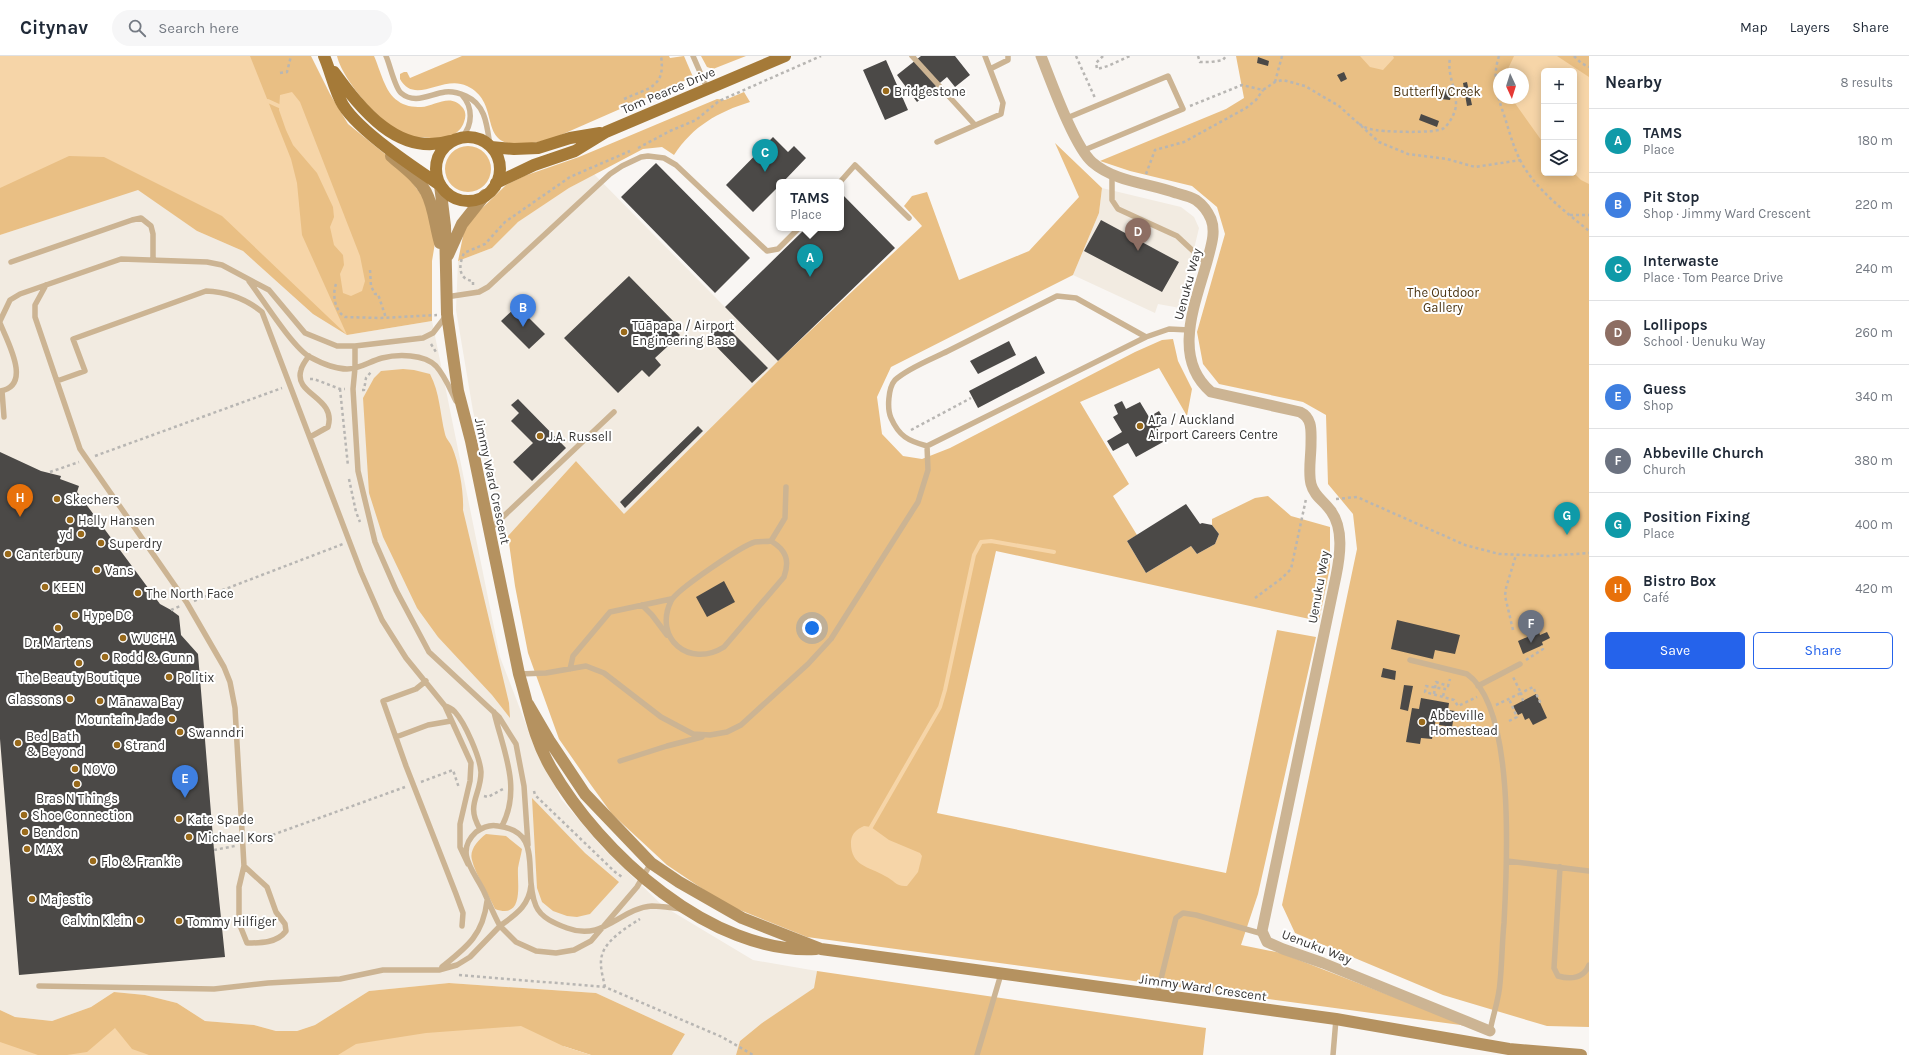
<!DOCTYPE html>
<meta charset="utf-8">
<style>
:root{--surface:#fff;--page:#f6f6f7;--text:#1f2937;--muted:#747a83;--line:#e0e1e3;--accent:#2563eb}
body{margin:0;font-family:Karla,sans-serif;background:var(--page);color:var(--text)}
.controls{position:absolute;right:12px;top:12px;display:grid;overflow:hidden;border-radius:6px;box-shadow:0 2px 10px #0003}
.controls button{width:36px;height:36px;display:grid;place-items:center;padding:0;border:0;border-bottom:1px solid var(--line);background:var(--surface);color:var(--text);font:20px sans-serif}
.compass{position:absolute;left:1493px;top:12px;width:36px;height:36px;border-radius:50%;background:var(--surface);box-shadow:0 2px 10px #0003;rotate:176deg}
.you{position:absolute;left:812px;top:572px;width:14px;height:14px;margin:-10px;border:3px solid #fff;border-radius:50%;background:#1a73e8;box-shadow:0 0 0 6px #1a73e833}
.badge{display:grid;place-items:center;width:26px;height:26px;border-radius:50%;background:var(--accent);color:#fff;font-size:13px;font-weight:700}
.pin{position:absolute;translate:-50% -33px;filter:drop-shadow(0 1px 2px #0008)}
.pin::after{content:'';position:absolute;top:21px;width:14px;height:12px;background:inherit;clip-path:polygon(0 0,100% 0,50% 100%)}
.popup{position:absolute;left:776px;top:123px;width:68px;height:52px;box-sizing:border-box;display:grid;place-content:center;border-radius:6px;background:var(--surface);filter:drop-shadow(0 1px 3px #0005);font-size:13px;white-space:nowrap;color:var(--muted)}
.popup b{font-size:15px;color:var(--text)}
.popup::after{content:'';position:absolute;left:50%;top:100%;margin-left:-8px;border:8px solid transparent;border-top-color:var(--surface)}
.list{margin:0;padding:0;list-style:none}
h2{display:flex;justify-content:space-between;align-items:center;height:52px;margin:0;padding:0 16px;font-size:17px}
h2 small{font-size:13px;font-weight:400;color:var(--muted)}
.list li{display:grid;grid-template-columns:26px 1fr auto;gap:12px;align-items:center;box-sizing:border-box;height:64px;padding:0 16px;border-top:1px solid var(--line)}
.list b{display:block;font-size:15px;white-space:nowrap}
.list p{margin:0;font-size:13px;white-space:nowrap;color:var(--muted)}
.list em{font-size:13px;font-style:normal;color:var(--muted)}
.actions{display:flex;gap:8px;padding:12px 16px}
.actions a{flex:1;padding:9px 0;border:1px solid var(--accent);border-radius:6px;text-align:center;font-size:14px;color:var(--accent)}
.actions .main{background:var(--accent);color:#fff}
.icon{flex:none;width:22px;height:22px;fill:none;stroke:currentColor;stroke-width:2;stroke-linecap:round;stroke-linejoin:round}
.map{position:relative;flex:none;width:1589px;height:999px;overflow:hidden}
header{display:flex;align-items:center;gap:24px;box-sizing:border-box;height:56px;padding:0 20px;background:var(--surface);border-bottom:1px solid var(--line)}
header strong{font-size:19px}
nav{display:flex;gap:22px;margin-inline-start:auto;font-size:14px}
.search{width:280px;height:36px;background:var(--page);display:flex;align-items:center;gap:10px;box-sizing:border-box;padding:0 14px;border-radius:22px;color:var(--muted);font-size:15px}
main{display:flex}
aside{flex:1;background:var(--surface)}
.map>svg:first-child{display:block}
.built{fill:#f2ebe1}
.green{fill:#e9bf84;fill-rule:evenodd}
.water{fill:#f6d5a8}
.lines{fill:none;stroke-linecap:round;stroke-linejoin:round}
.stream{stroke:#f6d5a8;stroke-width:4}
.building{fill:#4b4947}
.path{stroke:#b8b6b3;stroke-width:2.5;stroke-dasharray:3 3;stroke-linecap:butt}
.lane{stroke:#ccb493;stroke-width:5.5}
.street{stroke:#ccb493;stroke-width:11}
.secondary{stroke:#b59260;stroke-width:12}
.primary{stroke:#a57a38;stroke-width:12}
.poi-dot{fill:#996a1b;stroke:#fff;stroke-width:1.5}
.labels{text-anchor:middle;stroke-width:4;stroke-linejoin:round;paint-order:stroke}
.street-label{font-size:13px;fill:#373635;stroke:#fff}
.poi-label{font-size:13px;fill:#373635;stroke:#fff;text-anchor:start}
.park-label{font-size:13px;fill:#4d3614;stroke:#fff}
</style>
<header>
<strong>Citynav</strong>
<div class="search"><svg class="icon" aria-label="search" viewBox="0 0 24 24"><circle cx="10" cy="10" r="6"/><path d="M15 15l6 6"/></svg>Search here</div>
<nav><a>Map</a><a>Layers</a><a>Share</a></nav>
</header>
<main>
<div class="map">
<svg width="1589" height="999" viewBox="0 0 1589 999">
<rect width="100%" height="100%" fill="#f9f6f3"/>
<path class="built" d="M594 118 778 305 624 459 576 405 508 480 489 424 473 355 456 254 458 205 492 192 518 166 569 132Z
M1102 132 1181 151 1194 161 1199 172 1180 252 1158 248 1155 257 1073 219 1099 157Z
M138 133 197 175 243 195 271 220 347 279 432 265 500 601 527 671 561 743 603 792 663 850 753 904 817 915 815 932 762 967 740 985 736 999H672L685 978 596 937 449 927 369 935 315 969 297 975H276L254 969 205 965 177 947 145 939 114 936 91 951 52 965 15 961 0 954V179Z"/>
<path class="green" d="M0 0H311L330 38 348 68 401 111 425 144 435 187 432 205V265L347 279 313 258 243 195 197 175 138 134 0 179Z
M337 0H374C380 13 385 37 398 45 404 50 413 51 421 51 435 50 451 36 463 52 466 56 466 61 464 66 457 86 434 82 417 81 389 80 343 26 337 0Z
M462 0H669L670 2 684 0 693 21 554 82C464 107 509 50 467 30 443 18 415 50 400 23V18L404 16H407L410 22Z
M701 0H746L713 13 707 11Z
M1236 0H1589V971L1547 970 1443 939 1295 877 1282 849 1357 493 1353 458 1328 428 1326 359 1303 346 1219 328 1203 308 1197 276 1225 178 1217 151 1192 130 1130 115 1100 105 1226 53 1244 42ZM1544 15H1574V117H1544ZM1499 18H1523V42H1499Z
M744 36 750 46C718 56 693 70 674 99L662 91 643 93 569 132 518 166 492 192 458 205 464 175 472 162 506 129 524 120 579 101 717 43 725 44Z
M1055 87 1102 132 1099 157 1073 219 891 311 877 341 882 378 903 400 922 403 950 392 1135 296 1162 284 1173 283 1178 305 1192 333 1187 360 1159 312 1080 346 1129 428 1113 440 1137 479 1127 485 1146 517 1191 490 1197 498 1215 488 1219 478 1212 469V463L1255 442 1268 440 1291 460 1330 471V511L1319 565 996 495 937 757 1226 817 1277 574 1316 581 1258 838 1241 889 1281 897 1468 970 807 881 725 848 667 809 612 758 591 729 559 683 528 597 515 530 508 480 576 405 624 458 778 305 922 170 904 150 912 140 927 136 959 224 1029 195 1079 141Z
M445 113a23 23 0 1 1 46 0a23 23 0 1 1-46 0Z
M403 313 414 314 430 318C440 337 440 358 445 378 446 383 450 386 452 391 459 407 464 437 463 454L509 647 510 662 492 639 438 581 417 552 383 481 369 437 363 342 374 322 381 315Z
M532 742 585 797 619 826 590 858 577 861 567 860 553 855 542 846 537 832Z
M486 778 506 780 522 793C521 799 519 806 518 812 517 827 525 864 495 853 489 839 475 818 472 804 469 794 478 784 486 778Z
M817 915 1206 972 1203 999H736L740 985 762 967 814 932Z
M449 927 596 937 685 978 672 999H591L563 990 577 999H0V954L15 961 52 965 91 951 114 936 145 939 177 947 205 965 254 969 276 975H297L315 969 369 935Z"/>
<path class="water" d="M0 0H250L291 103 297 127 302 179 347 279 222 160 104 101 69 100 0 132Z
M1360 0H1393L1394 2 1383 14 1370 11Z
M1514 0H1557L1589 21V128L1581 124 1574 117V15H1544V88L1512 43 1523 42V18H1508L1507 15Z
M292 36 300 46 360 200 365 225 362 235 351 240 343 237 340 218 344 209 343 199 334 189 330 171 334 161 333 151 317 117 293 89 286 74 279 54 280 39Z
M864 770 871 771 889 784 920 797 922 800 918 816 907 830C896 831 894 824 885 820 868 810 850 810 851 785 852 777 857 773 864 770Z
M521 970 563 990 591 999H338L356 988 426 977Z
M115 972 132 993 149 999H67L87 996Z
M0 986 38 999H0Z"/>
<g class="lines">
<path class="stream" d="M268 45 279 50
M871 771 940 651 945 634 974 499 981 486 991 485 1054 496"/>
</g>
<path class="building" d="M921 0H955L970 19 955 31 947 21 917 46 897 19Z
M1258 1 1269 5 1268 10 1257 7Z
M886 4 908 54 885 64 863 14Z
M1344 16 1347 23 1341 26 1337 19Z
M1467 26 1472 49 1467 50 1463 27Z
M1442 33 1452 34 1450 44 1441 43Z
M1421 58 1439 65 1437 71 1419 64Z
M773 81 788 96 794 90 806 102 783 126H779V130L753 156 726 129Z
M656 107 750 202 715 237 621 141Z
M841 137 895 192 778 305 725 251 806 172H841Z
M1101 164 1179 206 1162 236 1084 195Z
M629 220 678 270 674 273 680 279 655 302 661 309 649 321 642 314 618 337 564 282Z
M517 250 545 278 529 293 501 265Z
M723 267 768 312 752 327 708 282Z
M1009 285 1016 299 978 318 970 305Z
M1036 300 1045 317 978 352 969 335Z
M518 343 566 392 532 425 513 406 533 387 511 365 519 357 511 349Z
M1122 345 1126 353 1140 346 1149 361 1159 355 1166 367 1156 373 1163 386 1136 401 1128 387 1113 395 1107 385 1122 376 1113 361 1118 358 1114 349Z
M698 370 703 375 625 452 620 446Z
M0 396 41 415 61 420 60 423 79 430 77 436 160 548 171 554 179 560 181 579 198 598 214 794 225 901 19 919 0 683Z
M1186 448 1200 468 1202 467 1212 469 1219 478 1215 488 1197 498 1191 490 1146 517 1127 485Z
M724 525 735 546 707 561 696 541Z
M1397 564 1460 579 1455 598 1435 594 1433 603 1391 593Z
M1539 576 1540 579 1547 576 1550 582 1542 586 1543 589 1523 598 1518 585Z
M1383 612 1396 615 1395 624 1381 621Z
M1404 629 1413 630 1408 655 1400 653Z
M1536 638 1547 662 1533 669 1529 662 1525 664 1522 657 1518 659 1513 650Z
M1421 642 1449 647 1448 654 1455 655 1452 671 1439 669 1440 664 1436 663 1432 683 1421 682 1420 688 1406 686 1412 652 1419 653Z"/>
<g class="lines">
<path class="path" d="M1076 0 1095 42
M1103 0 1096 7 1097 13 1108 10 1130 0
M1198 0 1200 6H1211L1223 4 1226 0
M1499 0C1492 21 1497 39 1504 59 1510 77 1514 95 1524 111 1540 137 1566 156 1589 175
M1574 0 1581 7 1589 11
M280 17 287 16 291 0
M1275 26 1282 0
M624 43C648 32 666 32 661 0
M1190 50 1242 29 1263 34 1275 26 1283 24 1305 30 1339 50 1379 86 1408 98 1447 103 1475 111 1521 104
M1359 68C1363 70 1366 72 1370 73 1380 76 1437 78 1444 72 1450 67 1456 56 1456 48 1456 31 1447 20 1450 2
M638 92 670 75 696 64 719 45 821 0
M1146 118 1155 94 1184 86 1246 52 1256 44 1263 34
M1570 159H1589
M370 214 371 230 375 238H378L386 262
M336 228C332 239 335 255 345 261L381 262 437 259
M473 229V225C457 223 459 208 464 197L485 188 505 166 570 121 630 95
M431 288 436 296
M310 323H314L340 333H345
M340 333 348 410
M362 334H364L366 322 371 316
M911 374 971 342
M95 400 282 332
M50 416 79 406
M349 423 356 456 360 466
M1336 443 1357 441 1465 489 1499 498 1548 500 1589 497
M1255 542 1282 522 1291 513 1306 443
M194 545 343 488
M171 554 180 550
M1513 574 1505 540 1506 532 1516 499
M1526 604 1543 593 1542 589
M1434 638 1436 626 1448 630 1450 623
M1443 640 1445 633 1426 630 1425 636 1454 644 1458 650 1477 641
M1523 645 1521 637 1533 631 1541 648
M1496 649 1521 637 1513 621
M1509 665 1517 661 1509 643
M421 726 453 714 459 732
M534 735 535 739 615 816 622 821
M484 740 488 741 503 733
M250 787 405 731
M214 794 235 790
M459 919 605 931 722 981 753 999
M605 931C603 921 599 909 602 899 606 884 627 871 640 863"/>
<path class="lane" d="M386 0C390 9 395 32 401 37 415 49 430 38 445 36 452 35 459 37 466 40 486 49 487 70 490 90
M693 0 707 32
M912 0 975 69
M990 13 1008 4V0
M1067 62 1168 20 1183 53 1082 95
M462 81C473 69 473 51 462 39
M937 86 1001 58 1003 47 985 0
M1112 119V144L1118 153 1177 180 1206 207
M840 126 855 109 909 162
M11 206 132 164 141 162 151 170 153 178V203
M249 225C262 242 293 292 310 301 321 307 334 313 347 313 360 313 370 305 382 302 398 298 424 298 436 310 445 320 450 333 456 345
M46 229 35 249V261L80 393 187 547 224 611 230 626 235 652 244 810 239 831V867L247 887C261 887 277 887 286 875L285 868 276 856 267 831 244 810
M446 241 479 236 488 231 610 118 622 110 641 101 648 100 664 102 676 109 767 195 778 193 799 172
M0 265 10 244 20 238 121 203 207 206 222 209 269 234 305 277 337 290H355L423 282 433 277 446 260
M0 267C7 285 33 330 0 335
M1146 281 1076 242 1057 240C1021 258 984 277 948 295 932 303 908 312 895 324 888 332 887 353 891 362 899 380 908 385 927 390L1146 281 1169 273 1189 274
M355 290V312L353 333 358 415 375 486 396 534 429 596 499 661 516 688 524 730 528 789
M309 300C306 304 302 309 301 314 293 339 337 341 328 371L310 381
M57 325 85 315 73 283 206 235C228 236 245 242 262 256L361 516 382 564 406 602 445 650 471 707 470 725 460 768V791L468 808
M2 335 4 361
M489 474 614 356
M771 485C786 494 790 504 784 521L724 591C689 613 653 582 671 545 676 534 743 489 755 486 760 485 766 486 771 485Z
M771 485 785 462 786 431
M642 549 652 559 667 579
M1410 604 1467 618C1516 652 1507 811 1504 867 1502 887 1502 907 1500 927 1499 943 1493 959 1490 975
M570 613 573 600 610 556 671 543
M519 618 546 617 586 610 604 617 661 661 693 678 710 679 727 676 741 669 808 608 831 583 918 446 928 414 927 390
M426 625 416 633 383 645 406 710 456 838 463 857 462 870
M1478 630 1520 608
M445 650C449 651 452 653 455 656 465 667 480 701 481 716 481 740 465 748 480 773
M494 656C503 694 522 732 502 770
M396 681 428 669 451 665
M620 705 667 690 702 681
M1507 805 1589 815
M1560 811 1554 912 1558 920C1571 924 1584 922 1589 909
M531 829C529 850 516 858 500 870 494 859 490 849 485 838 476 817 453 797 476 776 483 771 490 768 498 770 545 776 522 818 536 850 541 862 556 868 567 872 604 886 620 852 652 850 662 850 672 852 682 853
M442 911C467 891 483 879 487 845
M39 930 214 933 268 927 340 923 383 914H439L457 909 470 901 500 870 516 886 536 895 556 897 574 894 591 885 637 831 651 807
M1157 939 1176 862 1183 857 1196 859 1263 878
M977 999 1001 918
M1333 999 1336 963"/>
<path class="street" d="M1041 0C1051 25 1074 90 1092 106 1115 126 1148 127 1176 137 1183 139 1191 141 1196 144 1203 149 1208 156 1211 163 1216 176 1211 190 1208 202 1197 244 1170 301 1211 336L1300 356C1313 362 1311 376 1311 388 1311 401 1308 416 1311 428 1314 440 1324 445 1331 455 1344 473 1340 500 1336 520L1262 875 1267 886 1283 893 1323 907 1490 975"/>
<path class="secondary" d="M391 100C403 111 418 121 426 136 434 151 435 170 440 187
M440 129 445 170 447 258 458 335 471 385 519 618C529 651 533 681 551 712 600 797 711 899 816 893
M448 199 462 168 485 139
M528 648 549 684 585 738 651 807 679 826 742 862 821 893 1336 963 1509 993 1581 999"/>
<path class="primary" d="M324 0C331 16 334 34 343 49 359 75 413 111 440 129
M334 16C361 53 398 101 450 85
M436 113a32 32 0 1 1 64 0a32 32 0 1 1-64 0Z
M491 91 514 93 538 92 570 82 600 77
M496 127 534 109 575 95 606 76 785 0"/>
</g>
<g class="poi-dot">
<circle cx="886" cy="35" r="4"/>
<circle cx="624" cy="276" r="4"/>
<circle cx="1140" cy="370" r="4"/>
<circle cx="540" cy="380" r="4"/>
<circle cx="57" cy="443" r="4"/>
<circle cx="70" cy="464" r="4"/>
<circle cx="81" cy="478" r="4"/>
<circle cx="101" cy="487" r="4"/>
<circle cx="8" cy="498" r="4"/>
<circle cx="97" cy="514" r="4"/>
<circle cx="45" cy="531" r="4"/>
<circle cx="138" cy="537" r="4"/>
<circle cx="75" cy="559" r="4"/>
<circle cx="58" cy="572" r="4"/>
<circle cx="123" cy="582" r="4"/>
<circle cx="105" cy="601" r="4"/>
<circle cx="79" cy="607" r="4"/>
<circle cx="169" cy="621" r="4"/>
<circle cx="70" cy="643" r="4"/>
<circle cx="100" cy="645" r="4"/>
<circle cx="172" cy="663" r="4"/>
<circle cx="1422" cy="666" r="4"/>
<circle cx="180" cy="676" r="4"/>
<circle cx="18" cy="687" r="4"/>
<circle cx="117" cy="689" r="4"/>
<circle cx="75" cy="713" r="4"/>
<circle cx="77" cy="728" r="4"/>
<circle cx="24" cy="759" r="4"/>
<circle cx="179" cy="763" r="4"/>
<circle cx="25" cy="776" r="4"/>
<circle cx="189" cy="781" r="4"/>
<circle cx="27" cy="793" r="4"/>
<circle cx="93" cy="805" r="4"/>
<circle cx="32" cy="843" r="4"/>
<circle cx="140" cy="864" r="4"/>
<circle cx="179" cy="865" r="4"/>
</g>
<g class="labels">
<g class="street-label">
<text transform="translate(668 34) rotate(-23)" y="5">Tom Pearce Drive</text>
<text transform="translate(1187 228) rotate(-75)" y="5">Uenuku Way</text>
<text transform="translate(493 425) rotate(78)" y="5">Jimmy Ward Crescent</text>
<text transform="translate(1318 531) rotate(-80)" y="5">Uenuku Way</text>
<text transform="translate(1317 890) rotate(21)" y="5">Uenuku Way</text>
<text transform="translate(1203 931) rotate(8)" y="5">Jimmy Ward Crescent</text>
</g>
<g class="poi-label">
<text x="894" y="40">Bridgestone</text>
<text x="632" y="274">Tūāpapa / Airport<tspan x="632" dy="15">Engineering Base</tspan></text>
<text x="1148" y="368">Ara / Auckland<tspan x="1148" dy="15">Airport Careers Centre</tspan></text>
<text x="548" y="385">J.A. Russell</text>
<text x="65" y="448">Skechers</text>
<text x="78" y="469">Helly Hansen</text>
<text x="73" y="483" text-anchor="end">yd</text>
<text x="109" y="492">Superdry</text>
<text x="16" y="503">Canterbury</text>
<text x="105" y="519">Vans</text>
<text x="53" y="536">KEEN</text>
<text x="146" y="542">The North Face</text>
<text x="83" y="564">Hype DC</text>
<text x="131" y="587">WUCHA</text>
<text x="58" y="591" text-anchor="middle">Dr. Martens</text>
<text x="113" y="606">Rodd &amp; Gunn</text>
<text x="79" y="626" text-anchor="middle">The Beauty Boutique</text>
<text x="177" y="626">Politix</text>
<text x="62" y="648" text-anchor="end">Glassons</text>
<text x="108" y="650">Mānawa Bay</text>
<text x="1430" y="664">Abbeville<tspan x="1430" dy="15">Homestead</tspan></text>
<text x="164" y="668" text-anchor="end">Mountain Jade</text>
<text x="188" y="681">Swanndri</text>
<text x="26" y="685">Bed Bath<tspan x="26" dy="15">&amp; Beyond</tspan></text>
<text x="125" y="694">Strand</text>
<text x="83" y="718">NOVO</text>
<text x="77" y="747" text-anchor="middle">Bras N Things</text>
<text x="32" y="764">Shoe Connection</text>
<text x="187" y="768">Kate Spade</text>
<text x="33" y="781">Bendon</text>
<text x="197" y="786">Michael Kors</text>
<text x="35" y="798">MAX</text>
<text x="101" y="810">Flo &amp; Frankie</text>
<text x="40" y="848">Majestic</text>
<text x="132" y="869" text-anchor="end">Calvin Klein</text>
<text x="187" y="870">Tommy Hilfiger</text>
</g>
<g class="park-label">
<text x="1437" y="40">Butterfly Creek</text>
<text x="1443" y="241">The Outdoor<tspan x="1443" dy="15">Gallery</tspan></text>
</g>
</g>
</svg>
<div class="controls">
<button>+</button>
<button>−</button>
<button><svg class="icon" aria-label="layers" viewBox="0 0 24 24"><path d="M12 4l9 5-9 5-9-5zM3 14l9 5 9-5"/></svg></button>
</div>
<svg class="compass" viewBox="-18 -18 36 36"><path d="M0-13l5 13h-10z" fill="#e53935"/><path d="M0 13l5-13h-10z" fill="#747a83"/></svg>
<div class="you"></div>
<div class="pin badge" style="left:810px;top:221px;background:#0f9aa8">A</div>
<div class="popup"><b>TAMS</b>Place</div>
<div class="pin badge" style="left:523px;top:271px;background:#3f7fe0">B</div>
<div class="pin badge" style="left:765px;top:116px;background:#0f9aa8">C</div>
<div class="pin badge" style="left:1138px;top:195px;background:#8d6e63">D</div>
<div class="pin badge" style="left:185px;top:742px;background:#3f7fe0">E</div>
<div class="pin badge" style="left:1531px;top:587px;background:#6b7280">F</div>
<div class="pin badge" style="left:1567px;top:479px;background:#0f9aa8">G</div>
<div class="pin badge" style="left:20px;top:461px;background:#e8710a">H</div>
</div>
<aside>
<h2>Nearby<small>8 results</small></h2>
<ul class="list">
<li><span class="badge" style="background:#0f9aa8">A</span><div><b>TAMS</b><p>Place</p></div><em>180 m</em></li>
<li><span class="badge" style="background:#3f7fe0">B</span><div><b>Pit Stop</b><p>Shop · Jimmy Ward Crescent</p></div><em>220 m</em></li>
<li><span class="badge" style="background:#0f9aa8">C</span><div><b>Interwaste</b><p>Place · Tom Pearce Drive</p></div><em>240 m</em></li>
<li><span class="badge" style="background:#8d6e63">D</span><div><b>Lollipops</b><p>School · Uenuku Way</p></div><em>260 m</em></li>
<li><span class="badge" style="background:#3f7fe0">E</span><div><b>Guess</b><p>Shop</p></div><em>340 m</em></li>
<li><span class="badge" style="background:#6b7280">F</span><div><b>Abbeville Church</b><p>Church</p></div><em>380 m</em></li>
<li><span class="badge" style="background:#0f9aa8">G</span><div><b>Position Fixing</b><p>Place</p></div><em>400 m</em></li>
<li><span class="badge" style="background:#e8710a">H</span><div><b>Bistro Box</b><p>Café</p></div><em>420 m</em></li>
</ul>
<div class="actions"><a class="main">Save</a><a>Share</a></div>
</aside>
</main>
